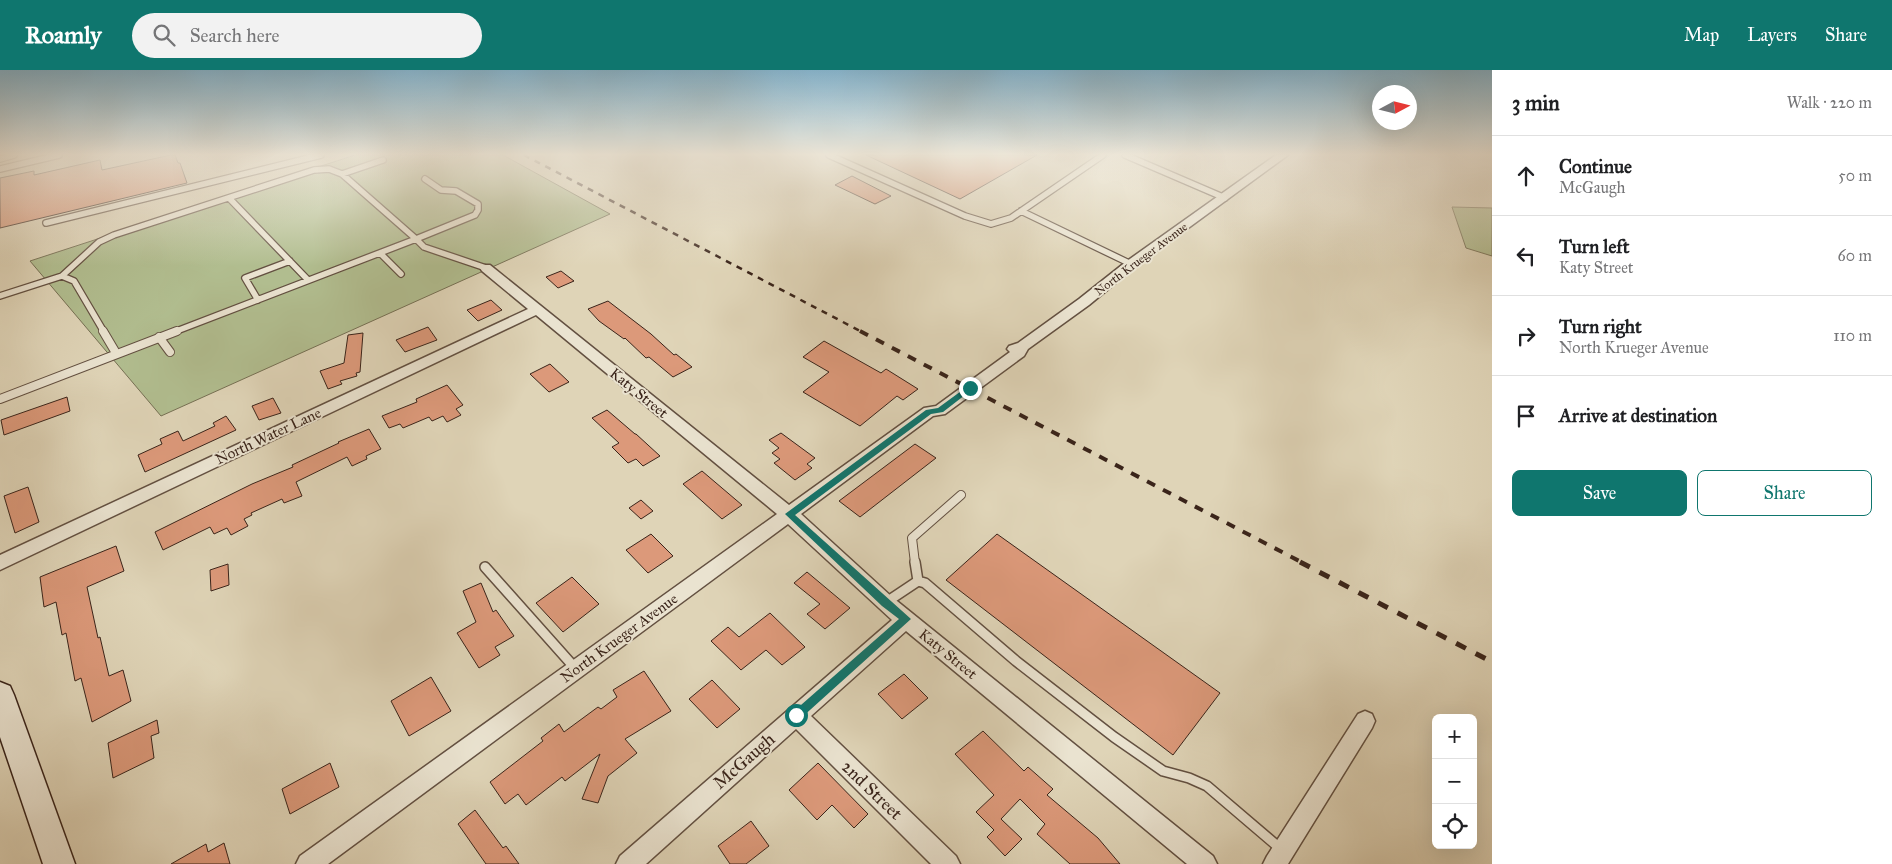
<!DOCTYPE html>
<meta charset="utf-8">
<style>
:root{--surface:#fff;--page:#f2f2f2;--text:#202124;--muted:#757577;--line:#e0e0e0;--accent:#0f766e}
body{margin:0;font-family:"IM FELL Great Primer",serif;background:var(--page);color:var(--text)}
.controls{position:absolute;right:15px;bottom:15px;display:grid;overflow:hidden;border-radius:8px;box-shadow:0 5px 20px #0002}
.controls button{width:45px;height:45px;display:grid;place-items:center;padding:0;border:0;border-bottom:1px solid var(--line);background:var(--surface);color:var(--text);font:25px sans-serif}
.compass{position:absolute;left:1372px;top:15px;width:45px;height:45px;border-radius:50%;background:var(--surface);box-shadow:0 5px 20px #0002;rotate:83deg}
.stop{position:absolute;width:15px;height:15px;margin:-11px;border:4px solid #0f766e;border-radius:50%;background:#fff}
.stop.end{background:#0f766e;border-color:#fff;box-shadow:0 1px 5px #0008}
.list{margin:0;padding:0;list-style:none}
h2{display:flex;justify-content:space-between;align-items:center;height:65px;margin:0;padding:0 20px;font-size:21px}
h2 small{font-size:16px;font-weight:400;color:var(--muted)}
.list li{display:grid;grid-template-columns:32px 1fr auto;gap:15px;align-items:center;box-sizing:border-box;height:80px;padding:0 20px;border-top:1px solid var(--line)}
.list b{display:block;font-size:19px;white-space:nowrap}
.list p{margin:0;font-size:16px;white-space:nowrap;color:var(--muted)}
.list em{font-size:16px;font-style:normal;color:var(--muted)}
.actions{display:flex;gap:10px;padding:15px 20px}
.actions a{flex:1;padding:11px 0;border:1px solid var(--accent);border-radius:8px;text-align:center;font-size:18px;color:var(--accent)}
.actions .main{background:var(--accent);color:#fff}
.icon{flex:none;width:28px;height:28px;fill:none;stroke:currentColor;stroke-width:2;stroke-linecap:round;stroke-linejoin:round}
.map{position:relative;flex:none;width:1492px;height:794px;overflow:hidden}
header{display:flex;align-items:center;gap:30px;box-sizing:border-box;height:70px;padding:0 25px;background:var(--accent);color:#fff}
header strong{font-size:24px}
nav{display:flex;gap:28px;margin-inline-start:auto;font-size:18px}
.search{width:350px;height:45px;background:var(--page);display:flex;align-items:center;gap:12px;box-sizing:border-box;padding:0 18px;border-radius:28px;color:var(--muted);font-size:19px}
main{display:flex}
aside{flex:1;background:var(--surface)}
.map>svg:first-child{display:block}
.green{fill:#b1bd8f;stroke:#767054}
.building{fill:#dc997a;stroke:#3a241a}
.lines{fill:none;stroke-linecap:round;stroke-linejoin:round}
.lane-far2-casing{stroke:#635041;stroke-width:8}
.lane-far1-casing{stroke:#635041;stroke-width:10}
.lane-casing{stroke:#635041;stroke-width:12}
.street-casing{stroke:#635041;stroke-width:3}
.secondary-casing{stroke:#3a241a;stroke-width:3}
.lane-far2{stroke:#eae3d0;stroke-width:5.5}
.lane-far1{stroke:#eae3d0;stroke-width:8}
.lane{stroke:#eae3d0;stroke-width:9}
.street{fill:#eae3d0;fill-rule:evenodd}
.secondary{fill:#eae3d0;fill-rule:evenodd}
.rail-far2{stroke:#3a241a;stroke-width:2.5;stroke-dasharray:6 6;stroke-linecap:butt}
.rail-far1{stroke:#3a241a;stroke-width:4;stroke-dasharray:9 9;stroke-linecap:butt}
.rail{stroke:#3a241a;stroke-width:5;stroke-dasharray:11 11;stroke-linecap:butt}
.route{fill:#0f766e}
.labels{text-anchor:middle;stroke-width:4;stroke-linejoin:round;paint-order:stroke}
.far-street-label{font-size:12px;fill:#3a241a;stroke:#eae3d0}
.street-label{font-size:15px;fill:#3a241a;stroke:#eae3d0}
.near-street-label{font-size:18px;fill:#3a241a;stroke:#eae3d0}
</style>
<header>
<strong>Roamly</strong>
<div class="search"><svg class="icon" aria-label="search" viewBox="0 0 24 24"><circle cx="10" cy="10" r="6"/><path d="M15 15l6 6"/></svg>Search here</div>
<nav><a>Map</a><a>Layers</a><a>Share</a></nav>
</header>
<main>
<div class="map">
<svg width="1492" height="794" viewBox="0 0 1492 794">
<rect width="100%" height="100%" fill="#dfd4b7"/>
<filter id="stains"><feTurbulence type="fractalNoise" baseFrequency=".004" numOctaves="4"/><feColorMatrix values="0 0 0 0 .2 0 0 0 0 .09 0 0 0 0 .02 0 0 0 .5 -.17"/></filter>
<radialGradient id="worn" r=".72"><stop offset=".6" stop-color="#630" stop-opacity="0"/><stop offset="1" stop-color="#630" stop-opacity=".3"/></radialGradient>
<path class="green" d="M355 85H503L610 144 161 346 30 191Z
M1452 137 1492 138V186L1466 178Z"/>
<path class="building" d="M171 85H175L178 93H180L187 113 0 158V108L34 101V105L100 90 102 100Z
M866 85H1037L960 129Z
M852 106 891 126 875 134 835 115Z
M561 201 574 211 558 218 546 207Z
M491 230 502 240 478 251 467 240Z
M608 231 651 264 674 285 676 284 692 297 673 307 649 287 646 288 625 268 624 269 599 251 588 239Z
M428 257 437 270 405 282 396 270Z
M363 263 360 302 356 303 357 306 340 311 342 314 328 319 320 301 344 293 348 265Z
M824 271 881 303 886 299 918 319 903 330 897 326 860 356 803 322 829 302 803 287Z
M550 294 569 312 549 322 530 304Z
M447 315 463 335 456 339 461 345 447 352 443 346 432 351 429 347 403 358 400 354 389 358 382 346 417 332 416 329Z
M67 327 70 341 4 365 1 350Z
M273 328 281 343 259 350 252 336Z
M607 340 635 364H636L660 386 643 396 636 389 628 393 612 377 619 373 592 348Z
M226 346 236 360 145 402 138 385 162 374 160 369 178 361 183 371 215 356 213 353Z
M369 359 381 379 366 386 367 389 352 396 347 387 296 412 302 426 284 433 282 429 251 443 252 445 244 449 248 456 231 465 227 458 214 464 210 457 163 480 155 462 252 414 293 397 292 395 339 373 338 372Z
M781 363 815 388 807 394 812 398 795 410 774 393 780 389 772 383 779 378 769 370Z
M915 374 936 388 860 447 839 431Z
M702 401 742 435 722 449 683 414Z
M28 417 39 452 15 463 4 426Z
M641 430 653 441 641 449 629 438Z
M651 464 673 486 648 503 626 480Z
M997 464 1220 623 1173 685 946 510Z
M116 476 124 501 87 517 98 568 100 567 109 606 123 600 131 631 92 652 81 608 75 611 66 563 62 565 56 532 44 537 40 507Z
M228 494 229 515 211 521 210 500Z
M807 502 850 538 825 559 807 544 820 534 794 513Z
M572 507 599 534 563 562 536 533Z
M481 513 493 542 496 540 514 566 495 577 500 585 479 598 457 563 476 552 463 521Z
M770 543 805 577 782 595 766 580 741 600 711 571 728 557 739 567Z
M644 601 671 641 625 669 637 683 608 706 598 733 582 729 600 684 565 711 562 707 526 735 518 724 505 734 490 712 543 671 541 668 559 654 564 662 598 637 601 639 617 627 613 620Z
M904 604 928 628 902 649 878 624Z
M431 607 451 641 409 666 391 631Z
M712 610 740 639 717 658 689 629Z
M157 650 159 663 151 666 154 688 113 708 108 673Z
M983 661 1024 701 1028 697 1053 719 1047 725 1098 768 1120 794H1070L1037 764 1045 754 1020 729 1001 749 1022 769 1005 786 987 767 994 760 976 742 994 725 955 684Z
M330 693 339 717 290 744 282 719Z
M818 693 868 744 854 758 832 735 817 750 789 720Z
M475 740 503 778 506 776 519 794H486L458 754Z
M751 751 769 776 746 794H730L718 776Z
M224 773 230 794H171L206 774 208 782Z"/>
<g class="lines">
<g class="lane-far2-casing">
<path id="lane-far2" d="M829 85 965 146 991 154 1011 148 1103 85
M1125 85 1225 128
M0 89 14 85
M0 99 59 85
M342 104 383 90
M425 109 441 120 456 121 478 134V140L475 145 416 169 424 177 486 198
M229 128 308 210
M1021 141 1131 194
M46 153 321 85
M380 183 401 204
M62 206 74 211 104 262
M0 226 62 206 99 172 114 165 314 100 329 99 342 104 416 169 174 262
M258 230 245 208 290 191"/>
</g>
<g class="lane-far1-casing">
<path id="lane-far1" d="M103 261 116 283
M159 267 170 282
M0 329 177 261
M915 493 912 468 961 425"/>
</g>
<g class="lane-casing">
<path id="lane" d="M915 492 918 511
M485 497 575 598
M885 533 918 511 925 513 1016 591 1114 667 1163 701 1189 708 1207 716 1282 780"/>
</g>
<g class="street-casing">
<path id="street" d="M1276 85H1288L1135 197 1089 235 1028 279 1024 286 945 344 933 346 801 444 892 527 1213 786 1217 794H1187L906 561 811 646 956 786 960 794H931L796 659 646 794H616L620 786 892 550 788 454 328 794H296L300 786 777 444 536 245 0 500V485L528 239 482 201 480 198 482 195H490L789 435 924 338 936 336 1010 282 1007 279 1009 276 1018 273 1079 229 1127 191Z
M1365 641 1372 644 1375 651 1372 658 1288 794H1263L1267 786 1358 644Z"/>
</g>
<g class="secondary-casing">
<path id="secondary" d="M0 612 10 616 14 625 75 794H43L0 667Z"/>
</g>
<use href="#lane-far2" class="lane-far2"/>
<use href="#lane-far1" class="lane-far1"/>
<use href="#lane" class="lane"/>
<use href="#street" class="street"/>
<use href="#secondary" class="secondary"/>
<path class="rail-far2" d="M524 85 862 262"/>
<path class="rail-far1" d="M860 261 1303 493"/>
<path class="rail" d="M1300 492 1492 592"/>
</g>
<linearGradient id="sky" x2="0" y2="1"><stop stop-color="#86b6d0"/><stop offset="0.43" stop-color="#f1ecdf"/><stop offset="1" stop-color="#f1ecdf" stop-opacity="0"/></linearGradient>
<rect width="1492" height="196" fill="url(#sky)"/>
<path class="route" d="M968 316 974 318 943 342 931 344 795 445 911 549 800 649H793L791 645 793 642 899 549 882 536 785 444 926 340 938 338Z"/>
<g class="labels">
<g class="far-street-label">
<text transform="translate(1141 189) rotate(-37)" y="4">North Krueger Avenue</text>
</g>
<g class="street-label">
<text transform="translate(639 323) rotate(39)" y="5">Katy Street</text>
<text transform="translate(268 366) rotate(-25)" y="5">North Water Lane</text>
<text transform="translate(619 568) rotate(-36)" y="5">North Krueger Avenue</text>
<text transform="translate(948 584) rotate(39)" y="5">Katy Street</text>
</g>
<g class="near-street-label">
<text transform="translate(744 691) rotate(-41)" y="6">McGaugh</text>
<text transform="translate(872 720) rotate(44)" y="6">2nd Street</text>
</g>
</g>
<rect width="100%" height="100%" filter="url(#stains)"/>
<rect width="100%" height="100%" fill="url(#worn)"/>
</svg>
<div class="controls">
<button>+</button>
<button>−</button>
<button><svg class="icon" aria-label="locate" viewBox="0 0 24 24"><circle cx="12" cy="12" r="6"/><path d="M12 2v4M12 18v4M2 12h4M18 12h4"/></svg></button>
</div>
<svg class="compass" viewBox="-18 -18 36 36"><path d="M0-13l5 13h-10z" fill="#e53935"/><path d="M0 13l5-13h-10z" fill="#757577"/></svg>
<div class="stop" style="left:796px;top:645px"></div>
<div class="stop end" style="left:970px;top:318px"></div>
</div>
<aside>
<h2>3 min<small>Walk · 220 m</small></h2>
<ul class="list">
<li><svg class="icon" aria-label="ahead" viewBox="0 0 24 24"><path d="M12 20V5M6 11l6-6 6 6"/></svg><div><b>Continue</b><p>McGaugh</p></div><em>50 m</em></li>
<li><svg class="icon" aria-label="left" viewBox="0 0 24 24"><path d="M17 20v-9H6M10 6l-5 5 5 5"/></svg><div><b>Turn left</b><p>Katy Street</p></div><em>60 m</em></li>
<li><svg class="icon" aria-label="right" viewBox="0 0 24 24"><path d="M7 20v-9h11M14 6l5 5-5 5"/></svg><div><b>Turn right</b><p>North Krueger Avenue</p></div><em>110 m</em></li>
<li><svg class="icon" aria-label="arrive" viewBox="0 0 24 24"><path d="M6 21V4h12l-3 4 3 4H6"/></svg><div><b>Arrive at destination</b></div></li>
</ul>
<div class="actions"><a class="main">Save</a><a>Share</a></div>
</aside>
</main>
